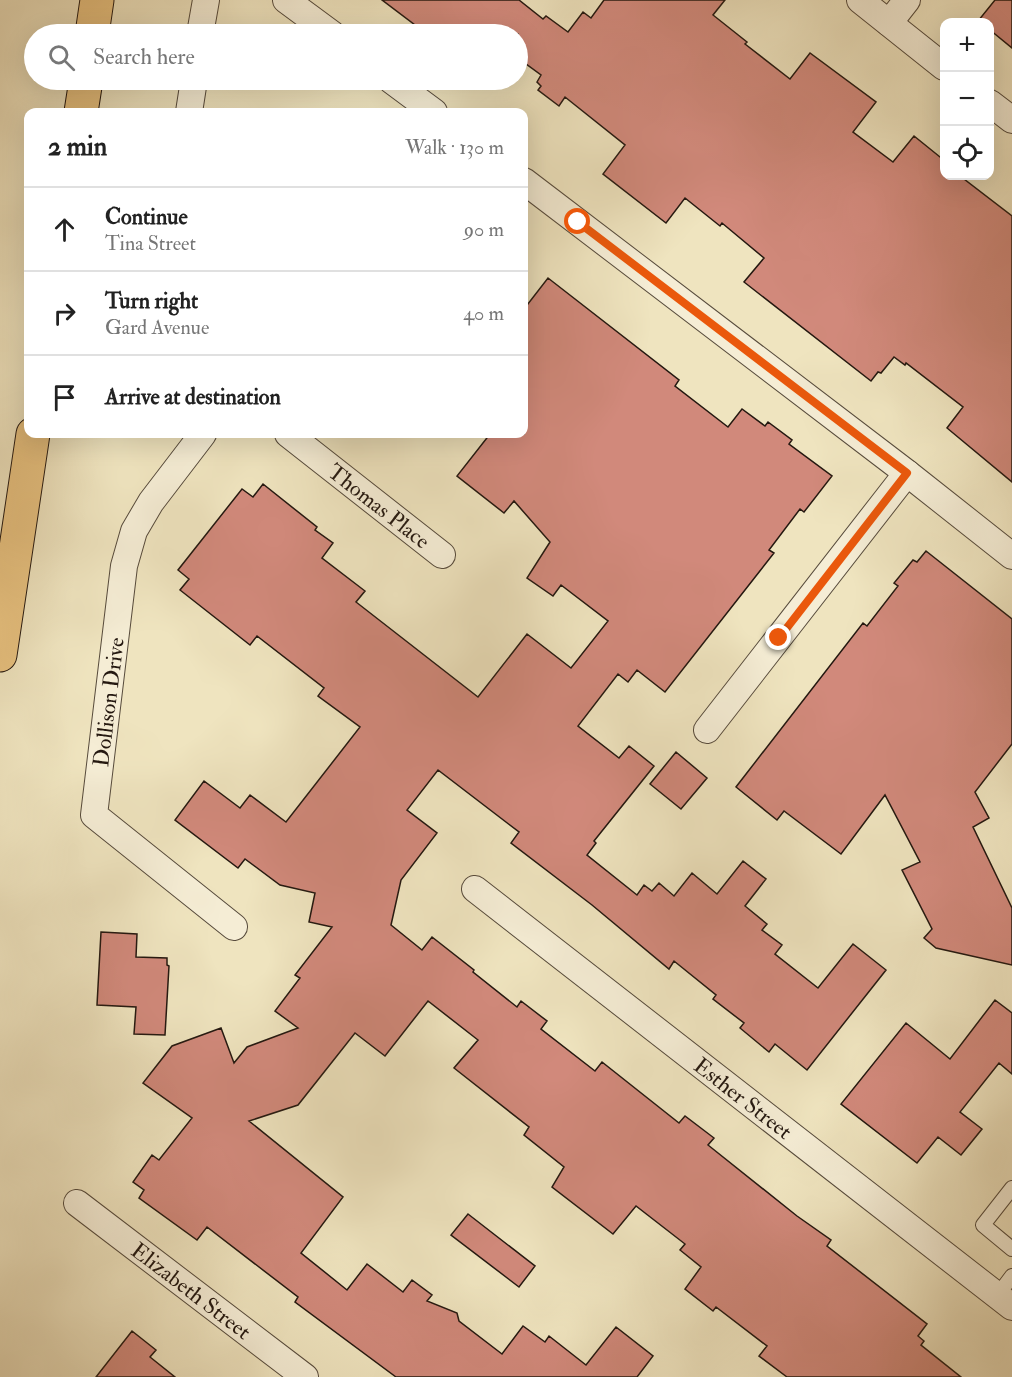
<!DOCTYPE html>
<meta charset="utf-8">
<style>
:root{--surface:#fff;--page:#f2f2f2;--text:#222;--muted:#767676;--line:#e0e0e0}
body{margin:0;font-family:"IM FELL Double Pica",serif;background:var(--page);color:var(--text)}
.controls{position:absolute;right:18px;top:18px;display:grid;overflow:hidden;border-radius:12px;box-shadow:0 6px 24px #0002}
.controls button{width:54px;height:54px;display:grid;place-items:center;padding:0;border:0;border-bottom:2px solid var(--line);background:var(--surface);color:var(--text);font:30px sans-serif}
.stop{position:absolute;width:18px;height:18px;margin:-14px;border:4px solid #ea580c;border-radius:50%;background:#fff}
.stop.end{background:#ea580c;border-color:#fff;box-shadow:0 2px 6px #0008}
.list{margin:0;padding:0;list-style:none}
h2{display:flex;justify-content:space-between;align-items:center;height:78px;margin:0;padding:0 24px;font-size:26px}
h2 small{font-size:20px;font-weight:400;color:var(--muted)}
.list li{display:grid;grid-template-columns:39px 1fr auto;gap:18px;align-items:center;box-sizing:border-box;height:84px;padding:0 24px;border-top:2px solid var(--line)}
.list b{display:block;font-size:22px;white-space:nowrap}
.list p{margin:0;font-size:20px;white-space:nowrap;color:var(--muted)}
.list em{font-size:20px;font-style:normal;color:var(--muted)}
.icon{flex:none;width:33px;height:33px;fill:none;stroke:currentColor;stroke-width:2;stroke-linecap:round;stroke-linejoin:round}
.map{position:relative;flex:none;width:1012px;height:1377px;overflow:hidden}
.search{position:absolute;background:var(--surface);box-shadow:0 6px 24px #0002;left:24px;top:24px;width:504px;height:66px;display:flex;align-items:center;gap:15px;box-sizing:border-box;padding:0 21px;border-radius:33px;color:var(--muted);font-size:22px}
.panel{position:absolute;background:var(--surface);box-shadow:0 6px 24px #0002;left:24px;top:108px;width:504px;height:330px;border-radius:12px}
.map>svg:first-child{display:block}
.building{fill:#d1897b;stroke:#241810;stroke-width:1.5}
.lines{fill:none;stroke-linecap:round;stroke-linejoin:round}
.lane-casing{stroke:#574b3c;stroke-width:16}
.street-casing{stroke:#574b3c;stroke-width:28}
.highway-casing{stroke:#241810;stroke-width:35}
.lane{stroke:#f5edd5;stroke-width:14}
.street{stroke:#f5edd5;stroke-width:26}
.highway{stroke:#e8c280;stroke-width:33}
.route{stroke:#ea580c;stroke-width:8}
.labels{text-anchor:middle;stroke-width:6;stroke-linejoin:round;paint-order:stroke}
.street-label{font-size:22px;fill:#241810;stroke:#f5edd5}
</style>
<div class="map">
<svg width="1012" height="1377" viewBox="0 0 1012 1377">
<rect width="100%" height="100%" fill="#efe4bf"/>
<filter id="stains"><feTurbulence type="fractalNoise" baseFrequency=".00333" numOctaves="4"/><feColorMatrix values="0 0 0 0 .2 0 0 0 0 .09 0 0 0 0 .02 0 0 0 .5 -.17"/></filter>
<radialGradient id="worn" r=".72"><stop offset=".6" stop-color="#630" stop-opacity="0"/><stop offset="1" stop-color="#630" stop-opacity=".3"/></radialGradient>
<path class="building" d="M382 0H519L543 19 546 16 568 32 583 12 591 18 604 0H725L713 15 747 42 745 44 790 79 810 53 876 102 853 132 893 162 914 136 945 161V176H960L1012 216V482L947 428 963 407 906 363 905 365 894 357 881 373 878 372 871 381 744 282 764 258 722 223 720 226 685 198 666 223 603 174 625 145 565 97 559 106 538 90 541 86 537 82 541 75 518 58V34H427Z
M995 0H1012V48L990 30V22L978 21Z
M548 278 679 380 675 386 728 427 742 409 765 426 768 422 792 440 789 444 832 476 804 512 800 509 769 550 774 553 665 692 637 670 628 682 618 674 578 726 619 758 629 746 654 766 594 841 596 843 587 855 637 895 644 885 652 891 659 883 674 896 692 873 717 894 743 861 766 879 745 906 767 924 762 930 782 945 775 954 818 988 853 944 886 970 807 1070 775 1044 769 1052 740 1028 744 1023 713 999 716 995 674 961 669 969 592 905 511 843 519 832 438 770 407 810 437 833 401 880 391 925 422 950 432 937 474 970 473 972 517 1007 521 1001 547 1021 541 1029 595 1071 602 1062 679 1123 685 1116 714 1138 708 1145 797 1216 831 1240 827 1246 927 1324 918 1336 924 1341 921 1345 961 1377H787L759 1356 767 1346 716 1307 713 1311 685 1289 701 1267 680 1250 685 1244 636 1206 613 1234 552 1187 564 1167 524 1135 529 1127 454 1068 478 1040 428 1001 385 1056 355 1033 298 1105 249 1121 343 1197 301 1253 347 1290 367 1264 403 1292 412 1280 432 1295 427 1301 457 1313 459 1321 502 1354 523 1326 545 1342 549 1336 586 1365 616 1327 653 1356 637 1377H396L295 1302 298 1297 207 1227 197 1240 139 1198 144 1190 133 1182 152 1155 159 1160 192 1118 143 1083 172 1046 221 1028 234 1063 247 1047 298 1028 275 1011 300 978 295 975 332 927 309 922 315 893 280 885 245 859 238 868 175 820 204 781 240 808 250 795 286 822 360 727 318 696 324 688 257 636 250 645 180 590 189 579 178 570 242 489 253 497 263 484 317 527 315 530 333 543 322 558 365 591 356 602 478 697 527 634 571 668 608 621 561 585 553 596 527 578 550 542 514 501 504 513 457 476 490 434H524V309Z
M926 551 1012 619V744L975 792 989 818 973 827 1012 908V965L936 948 924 938 932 929 902 870 920 862 885 795 841 854 784 811 777 820 736 787 863 623 867 626 898 586 894 583 913 560 917 562Z
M676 752 707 778 681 809 650 784Z
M101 932 137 934 136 957 167 958V965L169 966 165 1035 134 1034 136 1007 97 1005Z
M995 1000 1012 1013V1074L999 1063 960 1112 982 1129 961 1155 938 1137 917 1163 841 1104 906 1023 950 1059Z
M468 1214 535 1266 519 1287 451 1235Z
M132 1331 156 1350 150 1357 175 1377H96Z"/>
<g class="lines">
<g class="lane-casing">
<path id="lane" d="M1012 1188 983 1225 1012 1249
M997 1296 1012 1276"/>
</g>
<g class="street-casing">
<g id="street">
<path d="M286 0 332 34"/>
<path d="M860 0 944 67"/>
<path d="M889 23 907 0"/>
<path d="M200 34 206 0"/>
<path d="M391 80 434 112"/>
<path d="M990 103 1012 120"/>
<path d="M189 112 194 80"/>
<path d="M524 181 907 473 1012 556"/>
<path d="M203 434 151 502 134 531 124 566 94 815 234 927"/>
<path id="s1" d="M288 434 442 555"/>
<path d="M707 730 907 473"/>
<path id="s2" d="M475 889 1012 1307"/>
<path id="s3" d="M77 1203 305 1377"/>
</g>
</g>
<g class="highway-casing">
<path id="highway" d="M92 34 97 0
M81 112 86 80
M0 655 33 434"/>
</g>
<use href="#lane" class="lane"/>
<use href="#street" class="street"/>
<use href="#highway" class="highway"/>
</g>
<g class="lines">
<path class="route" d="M578 222 907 473 779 638"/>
</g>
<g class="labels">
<g class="street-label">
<text dy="8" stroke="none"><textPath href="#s1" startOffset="116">Thomas Place</textPath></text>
<text transform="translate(108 702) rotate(-83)" y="8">Dollison Drive</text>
<text dy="8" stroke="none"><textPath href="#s2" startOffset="340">Esther Street</textPath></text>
<text dy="8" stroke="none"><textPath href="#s3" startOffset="144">Elizabeth Street</textPath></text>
</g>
</g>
<rect width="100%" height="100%" filter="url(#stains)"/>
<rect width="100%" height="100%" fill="url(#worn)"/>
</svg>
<div class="controls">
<button>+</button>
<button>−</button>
<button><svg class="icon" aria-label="locate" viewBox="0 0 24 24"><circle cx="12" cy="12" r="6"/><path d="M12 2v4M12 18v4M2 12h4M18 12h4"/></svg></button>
</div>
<div class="stop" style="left:578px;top:222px"></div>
<div class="stop end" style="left:779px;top:638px"></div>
<div class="search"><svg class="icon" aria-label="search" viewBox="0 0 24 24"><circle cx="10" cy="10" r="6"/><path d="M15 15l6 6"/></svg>Search here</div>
<section class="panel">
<h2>2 min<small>Walk · 130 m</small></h2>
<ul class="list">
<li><svg class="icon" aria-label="ahead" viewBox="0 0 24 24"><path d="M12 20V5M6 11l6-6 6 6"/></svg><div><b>Continue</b><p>Tina Street</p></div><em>90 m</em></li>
<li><svg class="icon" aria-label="right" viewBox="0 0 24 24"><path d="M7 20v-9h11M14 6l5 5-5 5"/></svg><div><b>Turn right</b><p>Gard Avenue</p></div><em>40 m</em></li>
<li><svg class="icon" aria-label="arrive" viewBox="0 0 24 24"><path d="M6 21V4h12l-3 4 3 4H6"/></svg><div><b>Arrive at destination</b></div></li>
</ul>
</section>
</div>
